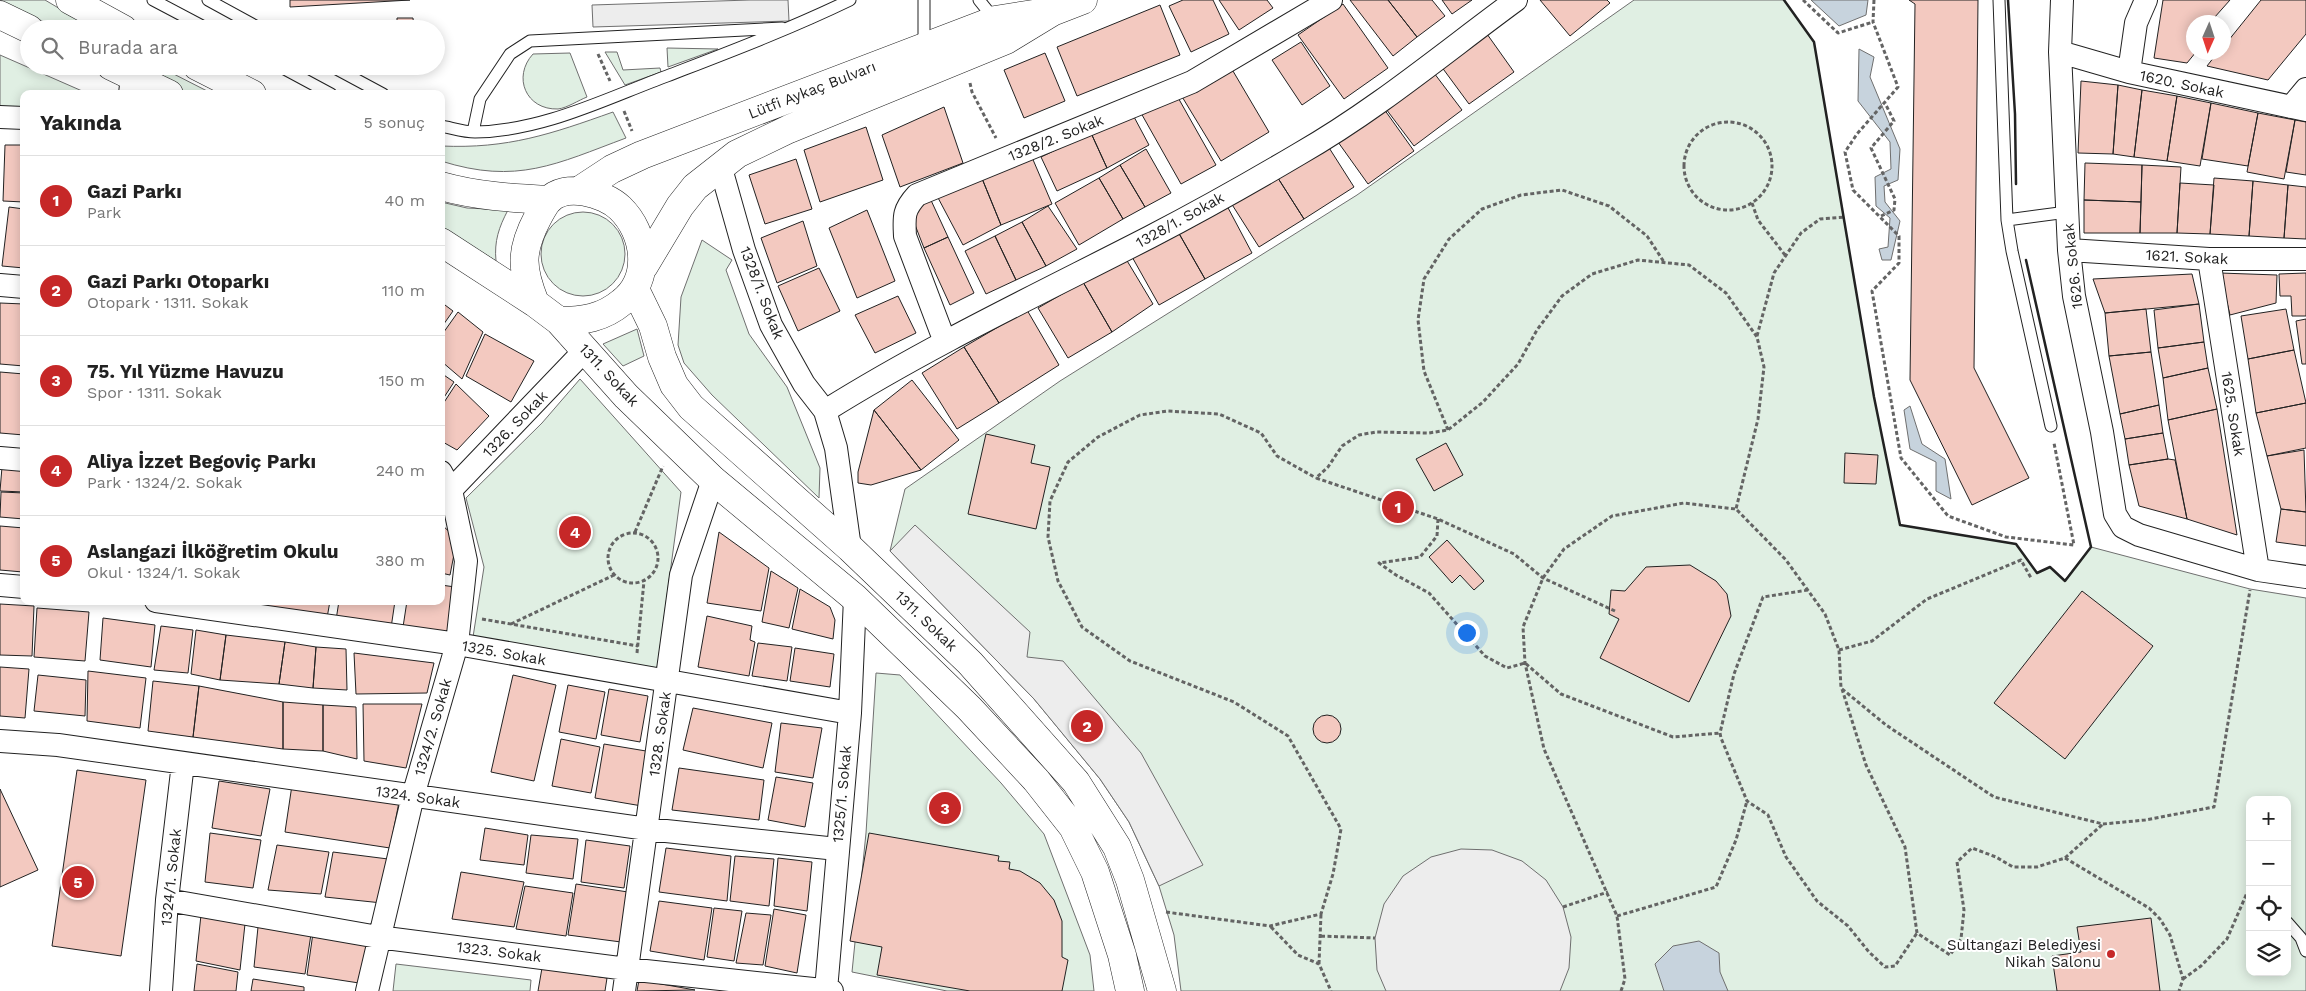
<!DOCTYPE html>
<html lang="tr">
<meta charset="utf-8">
<style>
:root{--surface:#fff;--page:#f6f6f6;--text:#222;--muted:#767676;--line:#e0e0e0;--accent:#c62828}
body{margin:0;font-family:"Work Sans",sans-serif;background:var(--page);color:var(--text)}
.controls{position:absolute;right:15px;bottom:15px;display:grid;overflow:hidden;border-radius:10px;box-shadow:0 2px 12px #0003}
.controls button{width:45px;height:45px;display:grid;place-items:center;padding:0;border:0;border-bottom:1px solid var(--line);background:var(--surface);color:var(--text);font:25px sans-serif}
.compass{position:absolute;left:2186px;top:15px;width:45px;height:45px;border-radius:50%;background:var(--surface);box-shadow:0 2px 12px #0003;rotate:183deg}
.you{position:absolute;left:1466px;top:632px;width:18px;height:18px;margin:-12px;border:4px solid #fff;border-radius:50%;background:#1a73e8;box-shadow:0 0 0 8px #1a73e833}
.badge{display:grid;place-items:center;width:32px;height:32px;border-radius:50%;background:var(--accent);color:#fff;font-size:16px;font-weight:700}
.pin{position:absolute;translate:-50% -50%;border:2px solid #fff;box-shadow:0 1px 5px #0006}
.list{margin:0;padding:0;list-style:none}
h2{display:flex;justify-content:space-between;align-items:center;height:65px;margin:0;padding:0 20px;font-size:21px}
h2 small{font-size:16px;font-weight:400;color:var(--muted)}
.list li{display:grid;grid-template-columns:32px 1fr auto;gap:15px;align-items:center;box-sizing:border-box;height:90px;padding:0 20px;border-top:1px solid var(--line)}
.list b{display:block;font-size:19px;white-space:nowrap}
.list p{margin:0;font-size:16px;white-space:nowrap;color:var(--muted)}
.list em{font-size:16px;font-style:normal;color:var(--muted)}
.icon{flex:none;width:28px;height:28px;fill:none;stroke:currentColor;stroke-width:2;stroke-linecap:round;stroke-linejoin:round}
.map{position:relative;flex:none;width:2306px;height:991px;overflow:hidden}
.search{position:absolute;background:var(--surface);box-shadow:0 2px 12px #0003;left:20px;top:20px;width:425px;height:55px;display:flex;align-items:center;gap:12px;box-sizing:border-box;padding:0 18px;border-radius:28px;color:var(--muted);font-size:19px}
.panel{position:absolute;background:var(--surface);box-shadow:0 2px 12px #0003;left:20px;top:90px;width:425px;height:515px;border-radius:10px}
.map>svg:first-child{display:block}
.green{fill:#e0efe3;stroke:#6f6f6f;fill-rule:evenodd}
.parking{fill:#ededed;stroke:#6f6f6f}
.water{fill:#c7d3dd;stroke:#6f6f6f}
.building{fill:#f3c9c0;stroke:#222}
.lines{fill:none;stroke-linecap:round;stroke-linejoin:round}
.service-casing{stroke:#222;stroke-width:13}
.minor-casing{stroke:#222;stroke-width:24}
.primary-casing{stroke:#222;stroke-width:29}
.path{stroke:#646464;stroke-width:3;stroke-dasharray:4 2.5;stroke-linecap:butt}
.service{stroke:#fff;stroke-width:11}
.minor{stroke:#fff;stroke-width:22}
.primary{stroke:#fff;stroke-width:28}
.wall{stroke:#222;stroke-width:2.5}
.poi-dot{fill:#c62828;stroke:#fff;stroke-width:2}
.labels{text-anchor:middle;stroke-width:4;stroke-linejoin:round;paint-order:stroke}
.street-label{font-size:15px;fill:#222;stroke:#fff}
.poi-label{font-size:15px;fill:#222;stroke:#fff;text-anchor:end}
</style>
<div class="map">
<svg width="2306" height="991" viewBox="0 0 2306 991">
<rect width="100%" height="100%" fill="#fff"/>
<path class="green" d="M0 0H45L94 29H58Z
M1634 0H1784L1814 42 1874 397 1900 525 2016 544 2037 573 2050 567 2064 581 2091 547 2250 589 2306 598V991H1181L1174 935 1159 886 1129 822 1100 779 1034 699 890 551 905 489 1060 381 1357 195ZM2250 800H2287V972H2250Z
M667 48 718 49 668 67Z
M605 52H617L623 70 660 68 661 72 625 85Z
M570 53 587 97C579 100 567 108 558 109 526 110 512 77 533 54Z
M0 55 89 94H24V110L0 107Z
M135 66H158L213 94H190Z
M613 112 626 138C556 164 517 185 441 161V146C508 149 551 134 613 112Z
M441 202 467 208 508 210C499 227 494 241 496 261L441 227Z
M541 254a42 42 0 1 1 84 0a42 42 0 1 1-84 0Z
M702 240 732 260 726 270 749 334 787 387 820 468 819 498 712 395 684 363 678 345 681 297Z
M637 329 644 356 623 366 603 344Z
M580 379 681 492 657 670 473 637 484 567 466 498 542 423Z
M876 673 900 675 1001 783 1044 834 1090 955 1094 991H947L852 972 866 833Z
M396 964 531 980 530 991H393Z"/>
<path class="parking" d="M750 0H788L789 21 593 27 592 5Z
M915 525 1030 632 1027 657 1063 661 1141 753 1203 865 1159 886 1129 822 1100 779 1034 699 890 551Z
M1461 849 1492 850 1522 861 1546 880 1563 907 1571 937 1569 968 1560 991H1386L1377 970 1375 938 1384 904 1403 876 1431 857Z"/>
<path class="water" d="M1811 0H1868L1866 15 1839 26Z
M1859 49 1874 57 1870 77 1900 149 1898 180 1884 186 1885 202 1900 221 1891 260H1882L1879 249 1888 247 1890 218 1876 206 1875 177 1891 169 1890 142 1858 101Z
M1910 406 1922 444 1945 459 1951 499 1936 491V462L1910 449 1904 410Z
M1699 941 1719 953 1720 972 1728 991H1664L1655 964 1673 946Z"/>
<path class="building" d="M290 0H410L290 7Z
M1183 0H1213L1229 34 1191 52 1169 6Z
M1219 0H1267L1273 8 1239 30Z
M1350 0H1388L1417 37 1393 56Z
M1388 0H1432L1445 16 1417 37Z
M1442 0H1472L1452 14Z
M1540 0H1607L1610 3 1570 36Z
M1909 0H1978L1974 368 2029 478 1972 505 1910 380 1915 4Z
M2163 0H2230L2214 18 2219 22H2194V52H2196L2187 63 2154 58Z
M2261 0H2306V34L2268 80 2207 66 2218 52H2224V46Z
M1343 4 1388 68 1344 99 1298 35Z
M1160 5 1180 55 1077 96 1057 47Z
M397 18H413L414 29H397Z
M1487 34 1514 72 1469 104 1441 66Z
M1301 42 1330 86 1302 105 1272 60Z
M1045 53 1065 101 1024 118 1004 70Z
M1230 66 1269 132 1221 161 1181 95Z
M1431 69 1462 110 1414 146 1383 105Z
M2081 81 2118 85 2113 154 2078 153Z
M2118 85 2142 90 2134 157 2113 154Z
M2142 90 2177 96 2167 161 2134 157Z
M1176 94 1216 165 1181 184 1141 113Z
M2177 96 2211 103 2200 166 2167 161Z
M2211 103 2258 113 2248 166 2202 159Z
M944 107 963 163 900 187 882 135Z
M1384 109 1414 151 1368 184 1338 142Z
M2258 113 2295 120 2284 179 2247 172Z
M1133 115 1149 145 1107 168 1091 133Z
M2295 120 2306 122V175L2286 172Z
M866 127 883 180 820 202 804 150Z
M1091 133 1107 168 1057 191 1041 157Z
M1326 143 1354 187 1304 219 1276 175Z
M5 145H24V202L3 201Z
M1146 149 1171 193 1145 207 1120 165Z
M1031 155 1052 204 1001 225 981 176Z
M796 159 812 209 765 224 749 175Z
M2085 163 2142 165 2141 202 2084 200Z
M1120 165 1145 207 1123 219 1099 178Z
M2142 165 2181 167 2177 233H2140Z
M1276 175 1304 219 1259 247 1231 203Z
M981 176 1001 225 963 245 936 194Z
M1099 178 1123 219 1079 245 1055 203Z
M2214 178 2253 181 2249 236 2210 234Z
M2253 181 2288 185 2284 238 2249 236Z
M2180 183 2214 185 2210 234 2177 233Z
M2288 185 2306 187V239L2284 238Z
M929 196 948 237 924 248 910 212Z
M2084 200 2141 202 2140 233H2084Z
M1226 204 1252 253 1205 279 1177 230Z
M1048 206 1077 249 1046 266 1022 222Z
M9 207 24 209V268L2 266Z
M867 210 895 281 857 298 829 228Z
M803 221 817 266 777 283 761 238Z
M1022 222 1046 266 1016 280 995 236Z
M1177 230 1205 279 1159 305 1131 255Z
M995 236 1016 280 986 294 965 251Z
M948 237 974 293 950 305 924 248Z
M1126 259 1153 304 1112 332 1083 282Z
M819 268 840 311 798 331 778 286Z
M2220 273 2277 275 2276 303 2230 315Z
M2306 273V316H2292L2291 296H2280L2279 274Z
M2192 274 2199 304 2105 313 2093 279Z
M1083 282 1112 332 1068 358 1038 308Z
M898 296 916 333 875 353 855 315Z
M441 302 453 311 441 328Z
M0 303 24 304V366L0 364Z
M2199 304 2204 342 2158 348 2154 310Z
M2146 309 2151 352 2109 356 2105 313Z
M2286 309 2294 350 2248 359 2241 316Z
M1027 310 1059 365 999 403 964 347Z
M458 312 483 332 462 379 441 361V336Z
M2306 319V364H2302L2296 321Z
M485 334 534 361 511 402 466 376Z
M2204 342 2208 368 2163 378 2158 348Z
M964 347 999 403 957 429 922 373Z
M2294 350 2306 403 2256 413 2248 359Z
M2151 352 2159 405 2120 414 2109 356Z
M2208 368 2217 409 2168 420 2163 378Z
M0 372 24 374V435L0 433Z
M441 373 454 382 441 402Z
M912 380 959 440 921 470 874 410Z
M456 384 489 416 457 450 441 441V407Z
M2306 403V448L2267 456 2256 413Z
M2159 405 2163 433 2125 439 2120 414Z
M2217 409 2237 535 2187 519 2168 420Z
M874 410 921 470 871 485 858 483V472Z
M2163 433 2168 459 2129 465 2125 439Z
M986 434 1035 445 1031 463 1050 467 1036 529 968 514Z
M1446 443 1463 475 1434 491 1416 459Z
M2304 450 2306 512 2281 509 2267 456Z
M1845 453 1878 455 1876 484 1844 483Z
M2168 459 2175 460 2187 519 2139 506 2129 465Z
M2 467 24 468V492L0 491Z
M1 492 24 493V519L0 517Z
M2281 509 2306 512V546L2276 542Z
M441 524 457 539 450 575 441 573Z
M0 526 24 528 23 572 0 570Z
M719 532 769 568 761 611 707 603Z
M1447 540 1484 581 1474 590 1460 575 1452 583 1429 557Z
M1690 565 1716 581 1727 594 1731 616 1689 702 1600 658 1619 619 1609 614 1611 590 1625 591 1646 567Z
M771 571 798 588 789 628 762 622Z
M441 585 455 587 447 634 403 627 407 601H441Z
M800 589 830 607 835 620 833 639 792 629Z
M2082 591 2153 646 2065 759 1994 703Z
M259 601H330L327 618 258 608Z
M339 601H395L391 628 336 620Z
M0 604 34 606 32 656 0 655Z
M37 608 89 612 85 661 34 657Z
M707 616 752 626 750 640 755 642 749 676 698 667Z
M103 618 155 625 151 667 100 660Z
M161 626 193 630 188 673 154 670Z
M196 630 226 635 220 680 191 674Z
M226 635 285 642 279 684 220 680Z
M285 642 316 647 313 688 279 684Z
M758 643 792 647 787 681 752 676Z
M316 647 346 649 347 690 313 688Z
M795 648 834 654 830 687 790 681Z
M354 653 434 663 427 693 356 694Z
M0 667 29 669 25 718 0 716Z
M88 671 146 678 140 728 87 721Z
M38 675 86 680 85 716 34 711Z
M513 675 556 685 534 781 491 772Z
M153 681 199 686 193 737 148 731Z
M568 685 605 692 596 739 559 732Z
M199 686 283 702V749L193 737Z
M609 689 648 696 640 742 601 735Z
M283 702 323 705V751L283 749Z
M363 704H422L406 768 364 761Z
M323 705 356 707 357 759 323 751Z
M693 708 772 723 763 768 683 750Z
M1313 729a14 14 0 1 1 28 0a14 14 0 1 1-28 0Z
M781 723 822 728 813 778 775 772Z
M561 739 600 747 591 793 552 786Z
M604 744 652 752 642 806 595 798Z
M679 768 764 780 759 820 672 810Z
M77 770 146 780 121 956 52 946Z
M776 777 813 783 805 827 768 820Z
M219 781 270 789 261 836 212 828Z
M292 785 399 802 390 848 285 832Z
M0 789 38 870 0 887Z
M485 828 528 835 524 865 480 860Z
M210 833 261 840 253 888 205 882Z
M869 833 999 856 998 861 1010 862 1009 869 1020 871 1040 883 1054 900 1062 921V957L1068 960 1062 991H970L877 975 882 947 850 941Z
M531 835 578 839 573 879 526 873Z
M586 840 630 846 624 888 581 882Z
M277 845 329 852 321 894 268 890Z
M666 848 731 856 727 901 659 892Z
M333 852 388 859 382 903 325 897Z
M735 856 774 859 769 906 730 901Z
M778 858 812 862 807 911 774 906Z
M461 872 524 882 514 927 452 919Z
M576 884 628 892 621 942 568 935Z
M525 886 573 893 566 936 516 929Z
M659 901 712 908 704 960 650 951Z
M714 908 742 911 734 961 707 957Z
M774 909 806 915 797 973 765 966Z
M746 913 771 915 763 965 736 963Z
M201 915 245 924 240 970 196 961Z
M2151 918 2160 991H2057L2052 956 2081 952 2077 927Z
M258 927 311 934 305 974 254 967Z
M313 933 368 944 359 983 307 975Z
M197 964 238 972 236 991H194Z
M542 968 607 978 605 991H538Z
M253 979 304 987V991H251Z
M639 980 695 990 637 991Z"/>
<g class="lines">
<g class="service-casing">
<path id="service" d="M153 0 208 29
M208 0 261 29
M924 0V46
M979 0 995 20
M1999 0 2007 220 2012 251 2051 426
M279 66 331 94
M331 66 383 94
M441 126C452 128 464 132 475 132 543 131 605 99 667 76 729 52 790 29 850 0
M473 132 480 99 510 54 530 41 782 28
M2007 220 2067 212
M2287 922 2301 938 2306 951"/>
</g>
<g class="minor-casing">
<path id="minor" d="M2062 0 2060 52 2069 250 2074 296 2102 432 2115 514 2123 527 2139 535 2258 570 2306 577
M2060 52 2129 72 2306 110
M2129 72 2136 23 2146 0
M130 94 132 76
M2291 107 2306 89
M0 117 24 118
M720 165 744 250 771 325 804 384 825 411C929 346 1041 293 1150 237 1200 211 1250 183 1299 154 1376 110 1445 52 1516 0
M2069 250 2209 259H2306
M2209 259 2258 570
M0 285 24 287
M945 342 905 236C904 217 903 210 917 195L1192 82 1331 0
M825 411 836 448 850 548
M0 458 24 460
M441 492 451 490 585 350
M0 585 24 587
M156 601 457 644 850 713
M0 741 58 745 647 829 837 849
M167 900 378 937 627 969 832 991
M826 990 850 713 855 598
M161 991 167 900 183 763
M367 991 413 796 457 644 466 561 451 490 441 472
M624 991 681 575 713 480"/>
</g>
<g class="primary-casing">
<path id="primary" d="M70 0 123 29
M0 15 29 29
M111 66 169 94
M197 66 252 94
M441 186C476 196 512 198 548 200
M580 190 612 169 642 155 995 20 1040 13
M441 242 535 303 559 321 626 396 713 480 855 598 969 708 1036 780 1073 827 1095 872 1122 955 1130 991
M644 266 680 206 695 187 737 154 789 129 1006 40 1052 12 1083 0
M635 289 653 326 662 357 674 385 691 407 850 548 970 663 1076 782 1117 847 1130 880 1162 991
M535 303C521 268 520 251 538 217 541 212 544 205 548 201 565 182 604 193 620 208 646 233 652 279 622 302 603 318 583 321 559 321"/>
</g>
<path class="path" d="M1803 0 1838 33 1873 22
M1874 0 1873 22 1898 87 1857 134 1845 152 1853 190 1899 236V263L1872 291 1901 458 1948 516 2006 537 2074 545 2054 443
M598 54 610 81
M970 83 972 92 996 138
M624 111 632 131
M1684 166a44 44 0 1 1 88 0a44 44 0 1 1-88 0Z
M1752 203 1758 220 1785 255
M1881 216 1894 210 1895 199 1871 148 1894 121 1885 103
M1757 336 1774 273 1801 233 1820 219 1845 217
M1448 430 1424 371 1418 320 1424 279 1449 239 1482 209 1521 195 1562 190 1609 206 1647 236 1664 262
M1438 519 1437 536 1420 557 1379 563 1396 575 1429 593 1485 656 1507 668 1525 663 1561 694 1673 737 1720 733
M635 532 663 466
M608 558a25 25 0 1 1 50 0a25 25 0 1 1-50 0Z
M1808 590 1763 597 1734 674 1720 733 1721 738 1747 801 1768 815 1786 857 1817 901 1848 926 1869 952 1885 967 1895 966 1917 933
M1615 611 1543 578 1514 554 1438 519 1316 478 1328 467 1342 446 1359 435 1376 432 1429 433 1448 430 1483 402 1518 364 1537 330 1562 296 1592 274 1638 260 1689 265 1726 293 1757 337 1764 367 1758 419 1736 509
M482 619 638 646
M511 624 614 575
M1839 650 1872 641 1927 599 2021 560 2031 578
M637 653 644 581
M1842 689 1866 765 1905 847 1917 933 1950 955 1961 939 1964 910 1957 862 1972 848 1996 857 2013 867H2037L2065 858 2103 824
M2065 858 2149 908 2160 919 2170 935 2183 979 2179 991
M1563 907 1608 892
M1166 912 1270 926 1321 914 1333 874 1341 829 1288 736 1234 702 1130 661 1082 627 1058 581 1048 537 1050 501 1068 462 1098 437 1140 415 1168 411 1219 414 1261 433 1277 456 1316 478
M1617 916 1716 887 1736 840 1747 801
M1271 927 1298 955 1319 964 1331 991
M1321 936 1375 938
M1319 964 1321 914
M2183 979 2201 966 2227 939 2250 886
M1621 991 1625 979 1617 916 1544 749 1525 663 1523 627 1543 578 1564 549 1612 516 1684 503 1736 509 1786 560 1825 614 1839 650 1841 688 1886 725 1994 797 2103 824 2145 820 2214 807 2250 590"/>
<use href="#service" class="service"/>
<use href="#minor" class="minor"/>
<use href="#primary" class="primary"/>
<path class="wall" d="M1784 0 1814 42 1874 397 1900 525 2016 544 2037 573 2050 567 2065 581 2091 547 2026 260
M2008 0 2015 114 2016 184"/>
</g>
<circle class="poi-dot" cx="2111" cy="954" r="5"/>
<g class="labels">
<g class="street-label">
<text transform="translate(2182 84) rotate(12)" y="5">1620. Sokak</text>
<text transform="translate(812 90) rotate(-21)" y="5">Lütfi Aykaç Bulvarı</text>
<text transform="translate(1056 138) rotate(-22)" y="5">1328/2. Sokak</text>
<text transform="translate(1180 220) rotate(-29)" y="5">1328/1. Sokak</text>
<text transform="translate(2187 257) rotate(3)" y="5">1621. Sokak</text>
<text transform="translate(2073 266) rotate(-96)" y="5">1626. Sokak</text>
<text transform="translate(762 293) rotate(69)" y="5">1328/1. Sokak</text>
<text transform="translate(609 375) rotate(47)" y="5">1311. Sokak</text>
<text transform="translate(2233 414) rotate(81)" y="5">1625. Sokak</text>
<text transform="translate(515 424) rotate(-46)" y="5">1326. Sokak</text>
<text transform="translate(926 621) rotate(44)" y="5">1311. Sokak</text>
<text transform="translate(504 653) rotate(10)" y="5">1325. Sokak</text>
<text transform="translate(433 727) rotate(-74)" y="5">1324/2. Sokak</text>
<text transform="translate(660 734) rotate(-82)" y="5">1328. Sokak</text>
<text transform="translate(842 794) rotate(-85)" y="5">1325/1. Sokak</text>
<text transform="translate(418 797) rotate(8)" y="5">1324. Sokak</text>
<text transform="translate(171 877) rotate(-84)" y="5">1324/1. Sokak</text>
<text transform="translate(499 952) rotate(7)" y="5">1323. Sokak</text>
</g>
<g class="poi-label">
<text x="2101" y="950">Sultangazi Belediyesi<tspan x="2101" dy="17">Nikah Salonu</tspan></text>
</g>
</g>
</svg>
<div class="controls">
<button>+</button>
<button>−</button>
<button><svg class="icon" aria-label="locate" viewBox="0 0 24 24"><circle cx="12" cy="12" r="6"/><path d="M12 2v4M12 18v4M2 12h4M18 12h4"/></svg></button>
<button><svg class="icon" aria-label="layers" viewBox="0 0 24 24"><path d="M12 4l9 5-9 5-9-5zM3 14l9 5 9-5"/></svg></button>
</div>
<svg class="compass" viewBox="-18 -18 36 36"><path d="M0-13l5 13h-10z" fill="#e53935"/><path d="M0 13l5-13h-10z" fill="#767676"/></svg>
<div class="you"></div>
<div class="pin badge" style="left:1398px;top:507px">1</div>
<div class="pin badge" style="left:1087px;top:726px">2</div>
<div class="pin badge" style="left:945px;top:808px">3</div>
<div class="pin badge" style="left:575px;top:532px">4</div>
<div class="pin badge" style="left:78px;top:882px">5</div>
<div class="search"><svg class="icon" aria-label="search" viewBox="0 0 24 24"><circle cx="10" cy="10" r="6"/><path d="M15 15l6 6"/></svg>Burada ara</div>
<section class="panel">
<h2>Yakında<small>5 sonuç</small></h2>
<ul class="list">
<li><span class="badge">1</span><div><b>Gazi Parkı</b><p>Park</p></div><em>40 m</em></li>
<li><span class="badge">2</span><div><b>Gazi Parkı Otoparkı</b><p>Otopark · 1311. Sokak</p></div><em>110 m</em></li>
<li><span class="badge">3</span><div><b>75. Yıl Yüzme Havuzu</b><p>Spor · 1311. Sokak</p></div><em>150 m</em></li>
<li><span class="badge">4</span><div><b>Aliya İzzet Begoviç Parkı</b><p>Park · 1324/2. Sokak</p></div><em>240 m</em></li>
<li><span class="badge">5</span><div><b>Aslangazi İlköğretim Okulu</b><p>Okul · 1324/1. Sokak</p></div><em>380 m</em></li>
</ul>
</section>
</div>
